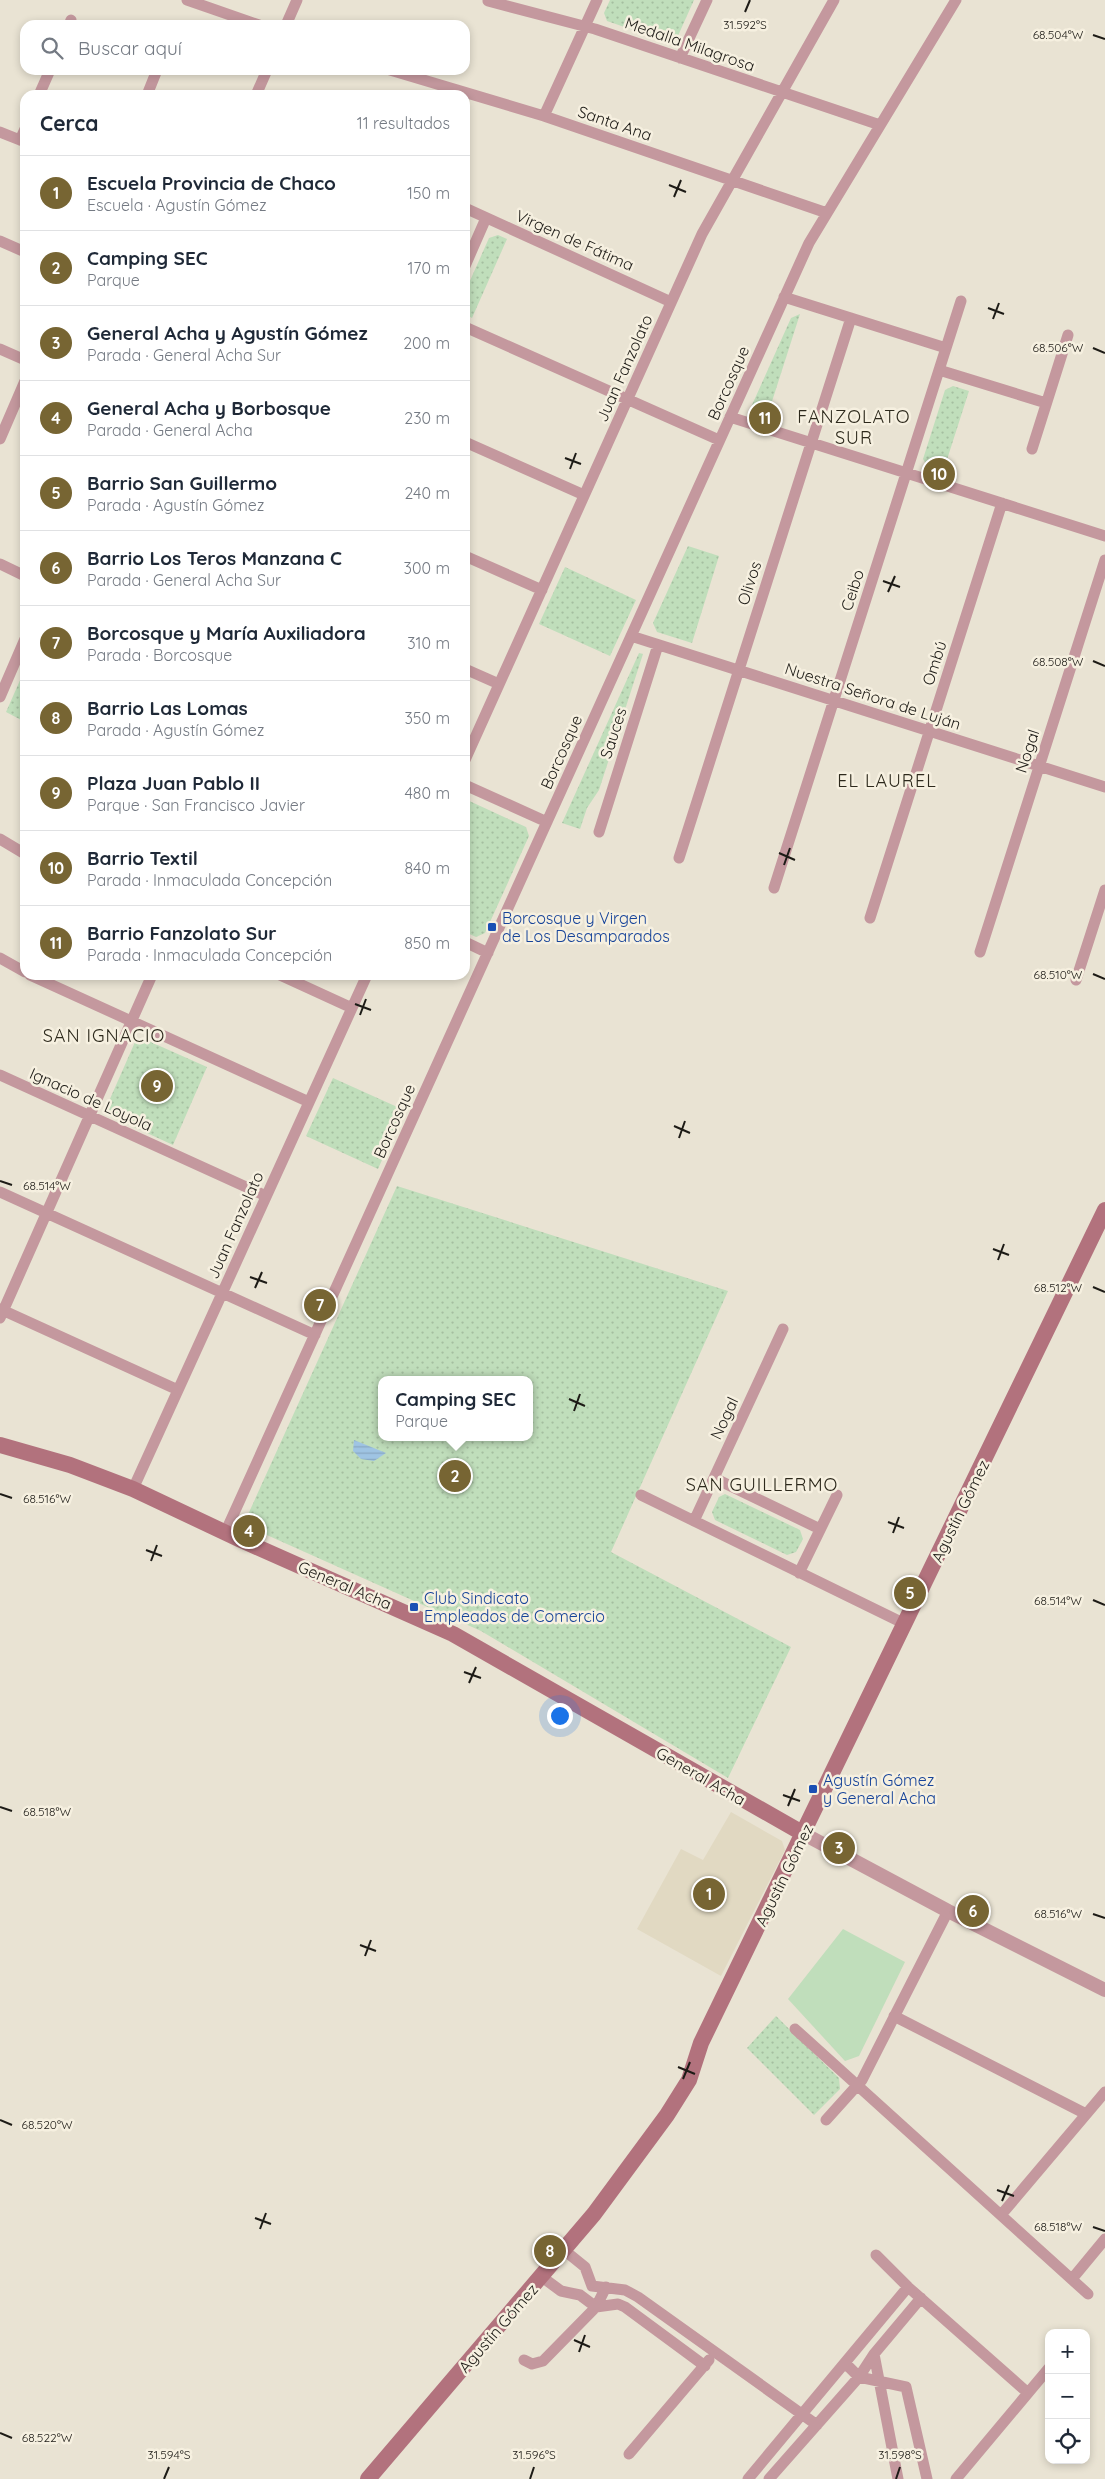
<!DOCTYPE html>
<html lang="es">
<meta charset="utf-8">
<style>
:root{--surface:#fff;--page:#f6f6f7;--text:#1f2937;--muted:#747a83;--line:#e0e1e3;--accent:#776533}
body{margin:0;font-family:Quicksand,sans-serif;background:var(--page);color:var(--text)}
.controls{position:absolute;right:15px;bottom:15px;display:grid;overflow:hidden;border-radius:10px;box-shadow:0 2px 8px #0003}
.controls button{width:45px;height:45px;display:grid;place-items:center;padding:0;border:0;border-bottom:1px solid var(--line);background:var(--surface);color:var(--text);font:25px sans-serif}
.you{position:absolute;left:559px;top:1715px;width:18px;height:18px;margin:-12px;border:4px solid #fff;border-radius:50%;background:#1a73e8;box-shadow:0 0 0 8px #1a73e833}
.badge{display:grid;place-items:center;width:32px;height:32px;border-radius:50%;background:var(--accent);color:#fff;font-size:16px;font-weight:700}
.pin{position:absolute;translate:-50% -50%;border:2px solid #fff;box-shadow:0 1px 5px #0006}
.popup{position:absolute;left:378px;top:1376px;width:155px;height:65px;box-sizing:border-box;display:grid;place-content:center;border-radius:10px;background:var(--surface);filter:drop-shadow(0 1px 4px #0005);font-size:16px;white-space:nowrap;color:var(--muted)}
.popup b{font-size:19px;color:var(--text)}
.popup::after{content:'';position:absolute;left:50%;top:100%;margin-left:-10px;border:10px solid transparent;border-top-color:var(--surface)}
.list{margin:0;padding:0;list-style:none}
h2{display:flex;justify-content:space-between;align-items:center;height:65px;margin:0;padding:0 20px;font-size:21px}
h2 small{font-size:16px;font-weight:400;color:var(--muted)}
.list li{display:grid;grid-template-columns:32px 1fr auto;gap:15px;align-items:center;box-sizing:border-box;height:75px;padding:0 20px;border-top:1px solid var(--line)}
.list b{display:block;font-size:19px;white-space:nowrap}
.list p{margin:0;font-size:16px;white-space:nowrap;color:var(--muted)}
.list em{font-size:16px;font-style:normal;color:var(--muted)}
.icon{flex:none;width:28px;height:28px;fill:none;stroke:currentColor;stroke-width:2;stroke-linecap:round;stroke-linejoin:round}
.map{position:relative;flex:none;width:1105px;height:2479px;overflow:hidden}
.search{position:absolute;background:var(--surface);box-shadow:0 2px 8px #0003;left:20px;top:20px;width:450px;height:55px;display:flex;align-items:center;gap:12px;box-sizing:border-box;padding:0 18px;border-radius:15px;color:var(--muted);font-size:19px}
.panel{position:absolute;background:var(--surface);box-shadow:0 2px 8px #0003;left:20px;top:90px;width:450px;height:890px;border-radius:15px}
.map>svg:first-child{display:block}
.built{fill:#e1d9c2}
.grass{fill:#c0debb}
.park{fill:url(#park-dots);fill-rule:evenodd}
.water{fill:url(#water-rules)}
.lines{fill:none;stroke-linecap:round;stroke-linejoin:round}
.minor{stroke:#c4989e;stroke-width:11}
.tertiary{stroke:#c4989e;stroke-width:14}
.secondary{stroke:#b2727d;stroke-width:16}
.ticks{fill:none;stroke:#1d1b16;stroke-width:2}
.transit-dot{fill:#1a4fb4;stroke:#f6f0e0;stroke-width:2}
.labels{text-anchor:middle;stroke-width:5;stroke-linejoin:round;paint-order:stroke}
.street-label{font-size:16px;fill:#1d1b16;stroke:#f6f0e0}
.transit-label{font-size:16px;fill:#164399;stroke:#f6f0e0;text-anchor:start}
.neighbourhood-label{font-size:18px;letter-spacing:1px;fill:#2d291c;stroke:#f6f0e0}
.ticks-label{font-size:12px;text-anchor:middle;fill:#1d1b16;stroke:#f6f0e0;stroke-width:5;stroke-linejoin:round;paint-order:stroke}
</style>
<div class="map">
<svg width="1105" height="2479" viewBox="0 0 1105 2479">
<defs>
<pattern id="park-dots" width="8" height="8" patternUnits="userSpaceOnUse" patternTransform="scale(1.25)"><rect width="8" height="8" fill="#c0debb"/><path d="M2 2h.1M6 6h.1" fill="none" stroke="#a5bea0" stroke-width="1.8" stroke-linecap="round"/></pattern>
<pattern id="water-rules" width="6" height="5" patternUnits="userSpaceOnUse" patternTransform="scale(1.25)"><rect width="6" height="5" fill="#9fc4e3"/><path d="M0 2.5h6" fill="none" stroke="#88a8c2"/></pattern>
</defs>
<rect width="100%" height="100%" fill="#e9e3d3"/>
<path class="built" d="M731 1812 782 1841 785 1850 721 1976 637 1929 681 1849 703 1860Z"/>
<path class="grass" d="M843 1929 905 1962 859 2056 845 2061 788 1999Z"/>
<path class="park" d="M610 0H694L677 38 668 42 607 21 604 13Z
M498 235 507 239 472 318 465 314V292L489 238Z
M800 314 767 417 756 413 752 405 791 318Z
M953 386 969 391 943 472 928 467 923 459 945 390Z
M688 546 719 556 692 643 657 632 653 623Z
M565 567 636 600 610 656 539 624Z
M639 653 643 654 599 790 587 808 580 829 562 823Z
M25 669V722L6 712Z
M465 799 526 827 529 836 485 933 476 937 465 932Z
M144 1039 207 1067 173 1145 110 1116 106 1108 135 1042Z
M333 1078 404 1110 378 1169 306 1136Z
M397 1186 728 1291 611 1552 791 1647 728 1778 481 1631 249 1527 246 1519ZM381 1380H529V1437H381Z
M725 1494 800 1530 803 1539 796 1552 787 1555 715 1520 712 1512 719 1497Z
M776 2016 839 2078 840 2089 814 2115 747 2048Z"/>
<path class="water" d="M354 1440 386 1453 374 1461 361 1459 353 1451Z"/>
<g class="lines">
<path class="minor" d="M187 0 259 25
M488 1 595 29 880 125
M69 25 71 20
M286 25 297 0
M680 58 707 0
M390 70 544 116 827 213
M39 95 50 70
M147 95 157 70
M256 95 267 70
M544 116 597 0
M0 132 25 142
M20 140 25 129
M465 208 671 302
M0 241 25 252
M465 266 486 218
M784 297 946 348
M465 327 719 440
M0 349 25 360
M939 370 1046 403
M730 417 1105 536
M0 439 25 381
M465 442 584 495
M1032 449 1068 335
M465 556 542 590
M0 564 25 576
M631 636 1105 787
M465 669 499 684
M0 697 25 639
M465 760 702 234 834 0
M465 785 547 822
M599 832 658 645
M0 839 25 854
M679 858 851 318
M774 888 961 301
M870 918 1002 503
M465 942 488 953
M980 952 1105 560
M0 958 25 972
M30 975 309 1102
M280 975 352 1008
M1076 980 1105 890
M0 1075 266 1196
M0 1192 315 1335
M0 1309 178 1390
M0 1318 152 975
M714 1478 820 1529
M133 1489 367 975
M641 1495 905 1624
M694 1521 783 1329
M225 1533 809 243 956 0
M799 1573 837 1495
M894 2016 1086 2114
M795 2029 1088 2294
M826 2120 862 2080 948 1911
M1001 2215 1105 2092
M564 2250 585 2267 592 2286 625 2290 638 2297 817 2425
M876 2255 908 2287 1028 2393
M542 2277 561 2291 580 2295 596 2307 618 2304 625 2307 705 2366
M1072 2279 1105 2239
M874 2354 898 2479
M524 2360 532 2364 543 2361 596 2307 606 2287
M845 2363 859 2377 906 2387 927 2479
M629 2454 709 2360
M748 2479 908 2287
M769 2479 859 2377 874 2354 921 2298
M956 2479 1049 2368"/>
<path class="tertiary" d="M804 1834 948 1911 1105 1990"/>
<path class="secondary" d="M0 1445 70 1465 133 1489 241 1540 453 1634 804 1834
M368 2479 594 2214 667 2115 689 2080 701 2043 1105 1210"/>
</g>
<path class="ticks" d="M745 12 750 0M1093 35 1105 39M669 185 686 192M674 197 681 180M988 308 1004 314M993 319 999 303M1093 348 1105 353M565 458 581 464M570 469 576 453M883 581 900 587M888 592 895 576M1093 661 1105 666M779 853 795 860M784 865 790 848M1093 974 1105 979M355 1004 371 1010M360 1015 366 999M674 1126 690 1133M679 1138 685 1121M0 1181 12 1185M993 1249 1009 1255M998 1260 1004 1244M250 1277 267 1283M1093 1287 1105 1292M255 1288 262 1272M569 1399 585 1406M574 1411 580 1394M0 1494 12 1498M888 1522 904 1528M893 1533 899 1517M146 1550 162 1556M151 1561 157 1545M1093 1600 1105 1605M464 1672 481 1678M469 1683 476 1667M783 1795 800 1801M788 1806 795 1789M0 1807 12 1811M1093 1914 1105 1918M360 1945 376 1951M365 1956 371 1940M678 2067 695 2074M683 2079 690 2062M0 2120 12 2125M997 2190 1014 2196M1002 2201 1009 2185M255 2218 271 2224M1093 2227 1105 2231M260 2229 266 2213M574 2340 590 2347M579 2352 585 2335M0 2433 12 2438M164 2479 169 2467M530 2479 534 2467M896 2479 900 2467"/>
<g class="transit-dot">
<rect x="487" y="922" width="10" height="10" rx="2.5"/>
<rect x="409" y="1602" width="10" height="10" rx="2.5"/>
<rect x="808" y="1784" width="10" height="10" rx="2.5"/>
</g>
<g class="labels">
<g class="street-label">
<text transform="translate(690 44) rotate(19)" y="6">Medalla Milagrosa</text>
<text transform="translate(615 123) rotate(19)" y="6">Santa Ana</text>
<text transform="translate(575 240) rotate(24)" y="6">Virgen de Fátima</text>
<text transform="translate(624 368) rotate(-66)" y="6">Juan Fanzolato</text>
<text transform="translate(728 383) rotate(-66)" y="6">Borcosque</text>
<text transform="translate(749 583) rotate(-72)" y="6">Olivos</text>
<text transform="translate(852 590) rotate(-72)" y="6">Ceibo</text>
<text transform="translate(934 663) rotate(-72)" y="6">Ombú</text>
<text transform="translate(873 696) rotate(18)" y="6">Nuestra Señora de Luján</text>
<text transform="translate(613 733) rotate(-72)" y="6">Sauces</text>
<text transform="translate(1027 751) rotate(-72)" y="6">Nogal</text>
<text transform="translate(561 752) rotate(-66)" y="6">Borcosque</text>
<text transform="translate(91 1099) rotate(24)" y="6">Ignacio de Loyola</text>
<text transform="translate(394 1121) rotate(-66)" y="6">Borcosque</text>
<text transform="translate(235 1225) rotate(-66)" y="6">Juan Fanzolato</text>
<text transform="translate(724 1418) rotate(-65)" y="6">Nogal</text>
<text transform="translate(960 1511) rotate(-64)" y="6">Agustín Gómez</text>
<text transform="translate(345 1585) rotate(23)" y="6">General Acha</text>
<text transform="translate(701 1776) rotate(30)" y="6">General Acha</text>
<text transform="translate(784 1875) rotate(-64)" y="6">Agustín Gómez</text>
<text transform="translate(498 2328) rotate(-49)" y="6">Agustín Gómez</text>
</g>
<g class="transit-label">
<text x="502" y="924">Borcosque y Virgen<tspan x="502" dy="18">de Los Desamparados</tspan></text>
<text x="424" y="1604">Club Sindicato<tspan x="424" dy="18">Empleados de Comercio</tspan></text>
<text x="823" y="1786">Agustín Gómez<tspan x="823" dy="18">y General Acha</tspan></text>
</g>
<g class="neighbourhood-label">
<text x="854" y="423">FANZOLATO<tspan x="854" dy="21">SUR</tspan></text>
<text x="887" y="787">EL LAUREL</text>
<text x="104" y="1042">SAN IGNACIO</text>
<text x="762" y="1491">SAN GUILLERMO</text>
</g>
</g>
<g class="ticks-label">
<text x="745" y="29">31.592°S</text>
<text x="1058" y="39">68.504°W</text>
<text x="1058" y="352">68.506°W</text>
<text x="1058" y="666">68.508°W</text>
<text x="1058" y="979">68.510°W</text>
<text x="47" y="1190">68.514°W</text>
<text x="1058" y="1292">68.512°W</text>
<text x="47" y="1503">68.516°W</text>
<text x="1058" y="1605">68.514°W</text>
<text x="47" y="1816">68.518°W</text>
<text x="1058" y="1918">68.516°W</text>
<text x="47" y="2129">68.520°W</text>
<text x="1058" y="2231">68.518°W</text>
<text x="47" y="2442">68.522°W</text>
<text x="169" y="2459">31.594°S</text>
<text x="534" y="2459">31.596°S</text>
<text x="900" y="2459">31.598°S</text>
</g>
</svg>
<div class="controls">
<button>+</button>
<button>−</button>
<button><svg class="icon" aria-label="locate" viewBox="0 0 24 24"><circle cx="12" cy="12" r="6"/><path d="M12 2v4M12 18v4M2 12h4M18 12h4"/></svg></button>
</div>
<div class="you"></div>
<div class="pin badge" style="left:709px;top:1894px">1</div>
<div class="pin badge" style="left:455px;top:1476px">2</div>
<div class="popup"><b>Camping SEC</b>Parque</div>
<div class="pin badge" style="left:839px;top:1848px">3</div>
<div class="pin badge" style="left:249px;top:1531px">4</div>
<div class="pin badge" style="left:910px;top:1593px">5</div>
<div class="pin badge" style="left:973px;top:1911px">6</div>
<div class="pin badge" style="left:320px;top:1305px">7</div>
<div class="pin badge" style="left:550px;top:2251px">8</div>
<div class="pin badge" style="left:157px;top:1086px">9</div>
<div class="pin badge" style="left:939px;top:474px">10</div>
<div class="pin badge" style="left:765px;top:418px">11</div>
<div class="search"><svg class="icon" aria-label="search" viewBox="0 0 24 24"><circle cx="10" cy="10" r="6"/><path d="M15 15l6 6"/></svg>Buscar aquí</div>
<section class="panel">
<h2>Cerca<small>11 resultados</small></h2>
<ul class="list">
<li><span class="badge">1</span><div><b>Escuela Provincia de Chaco</b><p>Escuela · Agustín Gómez</p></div><em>150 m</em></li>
<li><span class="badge">2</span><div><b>Camping SEC</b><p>Parque</p></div><em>170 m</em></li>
<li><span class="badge">3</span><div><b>General Acha y Agustín Gómez</b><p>Parada · General Acha Sur</p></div><em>200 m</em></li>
<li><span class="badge">4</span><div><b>General Acha y Borbosque</b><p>Parada · General Acha</p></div><em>230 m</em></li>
<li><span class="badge">5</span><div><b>Barrio San Guillermo</b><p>Parada · Agustín Gómez</p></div><em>240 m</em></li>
<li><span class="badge">6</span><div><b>Barrio Los Teros Manzana C</b><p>Parada · General Acha Sur</p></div><em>300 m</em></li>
<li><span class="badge">7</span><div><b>Borcosque y María Auxiliadora</b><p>Parada · Borcosque</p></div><em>310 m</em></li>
<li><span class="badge">8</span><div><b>Barrio Las Lomas</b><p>Parada · Agustín Gómez</p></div><em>350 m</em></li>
<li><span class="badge">9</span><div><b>Plaza Juan Pablo II</b><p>Parque · San Francisco Javier</p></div><em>480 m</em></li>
<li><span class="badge">10</span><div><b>Barrio Textil</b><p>Parada · Inmaculada Concepción</p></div><em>840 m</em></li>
<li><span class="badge">11</span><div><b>Barrio Fanzolato Sur</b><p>Parada · Inmaculada Concepción</p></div><em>850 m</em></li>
</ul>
</section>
</div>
